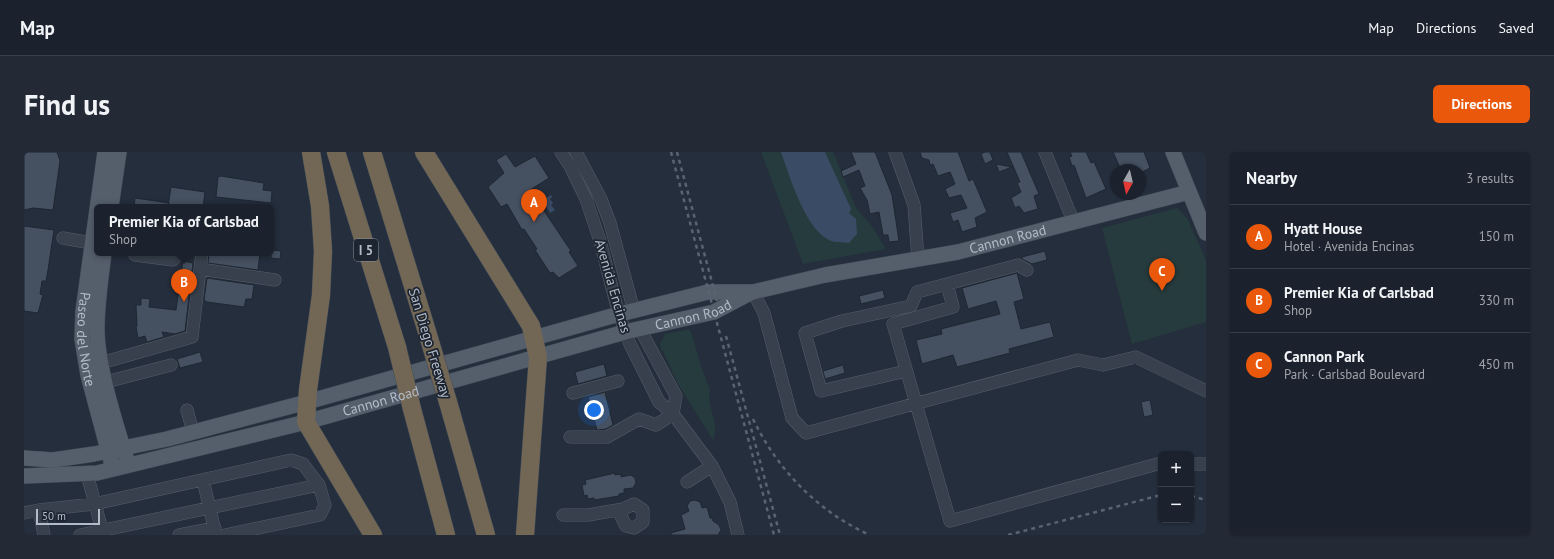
<!DOCTYPE html>
<meta charset="utf-8">
<style>
:root{--surface:#1b222d;--page:#242a35;--text:#f1f3f6;--muted:#a0a4aa;--line:#393f49;--accent:#ea580c}
body{margin:0;font-family:"PT Sans",sans-serif;background:var(--page);color:var(--text)}
.controls{position:absolute;right:12px;bottom:12px;display:grid;overflow:hidden;border-radius:6px;box-shadow:0 1px 3px #0004}
.controls button{width:36px;height:36px;display:grid;place-items:center;padding:0;border:0;border-bottom:1px solid var(--line);background:var(--surface);color:var(--text);font:20px sans-serif}
.compass{position:absolute;left:1086px;top:12px;width:36px;height:36px;border-radius:50%;background:var(--surface);box-shadow:0 1px 3px #0004;rotate:188deg}
.scale{position:absolute;left:12px;bottom:10px;width:64px;box-sizing:border-box;padding-left:4px;border:2px solid #b3bbc8;border-top:0;font-size:11px;line-height:14px;white-space:nowrap;color:#b3bbc8;-webkit-text-stroke:3px #1d2531;paint-order:stroke}
.you{position:absolute;left:570px;top:258px;width:14px;height:14px;margin:-10px;border:3px solid #fff;border-radius:50%;background:#1a73e8;box-shadow:0 0 0 6px #1a73e833}
.badge{display:grid;place-items:center;width:26px;height:26px;border-radius:50%;background:var(--accent);color:#fff;font-size:13px;font-weight:700}
.pin{position:absolute;translate:-50% -33px;filter:drop-shadow(0 1px 2px #0008)}
.pin::after{content:'';position:absolute;top:21px;width:14px;height:12px;background:inherit;clip-path:polygon(0 0,100% 0,50% 100%)}
.popup{position:absolute;left:70px;top:52px;width:180px;height:52px;box-sizing:border-box;display:grid;place-content:center;border-radius:6px;background:var(--surface);filter:drop-shadow(0 1px 3px #0005);font-size:13px;white-space:nowrap;color:var(--muted)}
.popup b{font-size:15px;color:var(--text)}
.popup::after{content:'';position:absolute;left:50%;top:100%;margin-left:-8px;border:8px solid transparent;border-top-color:var(--surface)}
.list{margin:0;padding:0;list-style:none}
h2{display:flex;justify-content:space-between;align-items:center;height:52px;margin:0;padding:0 16px;font-size:17px}
h2 small{font-size:13px;font-weight:400;color:var(--muted)}
.list li{display:grid;grid-template-columns:26px 1fr auto;gap:12px;align-items:center;box-sizing:border-box;height:64px;padding:0 16px;border-top:1px solid var(--line)}
.list b{display:block;font-size:15px;white-space:nowrap}
.list p{margin:0;font-size:13px;white-space:nowrap;color:var(--muted)}
.list em{font-size:13px;font-style:normal;color:var(--muted)}
.map{position:relative;flex:none;width:1182px;height:383px;overflow:hidden;border-radius:6px}
header{display:flex;align-items:center;gap:24px;box-sizing:border-box;height:56px;padding:0 20px;background:var(--surface);border-bottom:1px solid var(--line)}
header strong{font-size:19px}
nav{display:flex;gap:22px;margin-inline-start:auto;font-size:14px}
.intro{display:flex;align-items:center;justify-content:space-between;box-sizing:border-box;height:96px;padding:0 24px}
h1{margin:0;font-size:28px}
.button{padding:10px 18px;border-radius:6px;background:var(--accent);color:#fff;font-size:14px;font-weight:700}
main{display:flex;gap:24px;padding:0 24px}
aside{flex:1;background:var(--surface);border-radius:6px;box-shadow:0 1px 3px #0004}
.map>svg:first-child{display:block}
.green{fill:#263b3d}
.water{fill:#394b65}
.building{fill:#455060;stroke:#1f2733}
.lines{fill:none;stroke-linecap:round;stroke-linejoin:round}
.minor-casing{stroke:#555e6a;stroke-width:13}
.major-casing{stroke:#404955;stroke-width:16}
.highway-casing{stroke:#434b57;stroke-width:19}
.minor{stroke:#37404c;stroke-width:12}
.major{stroke:#555f6c;stroke-width:15}
.highway{stroke:#726755;stroke-width:18}
.rail{stroke:#596473;stroke-width:2.5;stroke-dasharray:4 4;stroke-linecap:butt}
.highway-bridge-casing{stroke:#434b57;stroke-width:19;stroke-linecap:butt}
.highway-bridge{stroke:#726755;stroke-width:18}
.labels{text-anchor:middle;stroke-width:3.5;stroke-linejoin:round;paint-order:stroke}
.shield{fill:#1d2531;stroke:#868e9b;stroke-width:1}
.shield-label{font-size:13px;font-weight:bold;fill:#b3bbc8}
.street-label{font-size:14px;fill:#b3bbc8;stroke:#1d2531}
</style>
<header>
<strong>Map</strong>
<nav><a>Map</a><a>Directions</a><a>Saved</a></nav>
</header>
<div class="intro"><h1>Find us</h1><a class="button">Directions</a></div>
<main>
<div class="map">
<svg width="1182" height="383" viewBox="0 0 1182 383">
<rect width="100%" height="100%" fill="#242e3c"/>
<path class="green" d="M737 0H809L832 56 847 73 862 97 779 112Z
M1153 56 1163 66 1182 108V170L1108 192 1078 76Z
M666 177 679 220 686 238C681 254 697 270 689 288L654 232 639 199 637 198 636 192 641 182Z"/>
<path class="water" d="M757 0H801L827 57 825 61 832 67 833 82 825 91C818 90 809 91 803 87 780 73 766 25 757 0Z
M527 43 528 45 526 47 529 51 527 53 531 58 526 61 518 48Z"/>
<path class="building" d="M0 0H33L36 9 29 58 9 56 0 58Z
M827 0H851L868 43 875 89 865 90 864 83H859L855 60 846 62 843 48 836 36 841 34 835 18 819 25 817 19 832 12Z
M896 0H934L945 29 949 27 963 60 951 66 953 75 938 80 934 68 929 70 926 61 943 56 937 43 925 46 921 37 931 32 926 20 914 24 909 12 906 13 905 8 898 6Z
M961 0H966L969 8 961 12 957 2Z
M983 0H997L1015 42 1010 44 1014 57 1000 61 995 54 991 56 987 46 997 40 993 31 996 30Z
M1046 0H1062L1067 11 1070 10 1082 37 1062 46 1050 13 1048 14 1045 5 1048 4Z
M1089 0H1120L1126 16 1116 21V18H1097Z
M482 2 491 15 511 4 525 26 506 38 547 99 545 100 554 114 535 126 529 120 526 121 511 98 513 97 500 77 498 78 483 52 477 55 464 35 480 21 472 8Z
M972 12 988 15 975 20Z
M197 24 240 31 239 38 248 39 247 51 192 45 194 25Z
M147 35 181 40 179 55H110L111 46 145 51 144 54Z
M0 74 30 78 24 118 22 129H18L16 142 19 143 14 161 0 159Z
M247 98 257 99 256 107 247 106Z
M1021 99 1023 108 1008 112 998 107V105Z
M185 101H236L234 118 184 111Z
M159 109 169 111 161 179 151 182 138 180 140 185 123 190 121 184 114 186 112 175 113 174 112 153H117V146L126 147 125 155 152 158Z
M993 121 1000 147 990 150 997 177 1026 170 1030 185 985 197 986 201 933 215 929 203 898 212 892 188 918 182 917 177 976 162 972 149 944 157 938 136Z
M183 126 230 133 228 147H222L220 155 183 150 180 148Z
M859 138 861 146 837 152 835 144Z
M176 200 179 210 156 216 153 207Z
M580 212 583 224 554 232 551 220Z
M819 213 821 221 801 227 799 219Z
M581 240 589 273 582 277 573 278 564 245Z
M1126 248 1129 263 1120 265 1117 250Z
M591 321V323L597 322V325L607 323 611 326 612 331 609 336 600 337V341L595 342V344L570 348V346L564 347 563 343 560 344 558 333 562 332 561 328Z
M671 348 676 350 678 356 683 355 686 366H688L689 369 695 373 697 378 694 383H647V381L661 377 657 363 665 359 663 354 666 349Z"/>
<g class="lines">
<g class="minor-casing">
<path id="minor" d="M537 0 546 14 562 47 576 89 595 163 606 192 635 250 649 262 688 314 706 350 714 383
M552 0 577 47 586 71 610 159
M871 0 890 53 894 107
M1021 0 1050 71
M39 86 73 92
M110 101 111 103 149 108 155 101
M176 117 251 128
M923 132 929 155 869 172 926 369 1137 311
M729 140 740 161 768 266 782 281 1054 208 1079 213 1112 205 1182 239
M616 177 652 244 649 262
M77 211 168 185 178 101
M882 219 797 239 781 181 818 169 887 154 893 140 994 113 1003 118
M82 230 147 213
M549 241 594 229
M163 258 169 280
M546 285H583L615 267 632 273 649 262
M1167 312H1182
M63 322 78 378
M179 328 192 383
M663 330 688 314
M0 361 15 358
M539 363H564L599 357 610 352 619 358V370L610 376 602 374 597 364 599 357
M20 383 15 358 70 352 267 308 279 312 295 333 301 353 296 363 201 383
M56 383 295 333
M155 383 191 376"/>
</g>
<g class="major-casing">
<g id="major">
<path id="s1" d="M81 0 59 159 58 187 64 223 87 309"/>
<path d="M1149 0 1182 81"/>
<path d="M87 55 95 0"/>
<path d="M80 101C77 126 73 151 73 177 73 213 91 270 102 305"/>
<path id="s2" d="M0 306 29 308 70 302 143 287 283 250 588 164 684 140H729L801 123 934 100 1165 40"/>
<path id="s3" d="M0 324 73 321 282 270 601 180 690 160 728 140"/>
</g>
</g>
<g class="highway-casing">
<path id="highway" d="M287 0 296 54 299 99 297 143 284 238 282 270 349 383
M312 0 373 195
M348 0 404 183
M400 0 507 174 514 205 501 383
M424 250 462 383
M388 257 422 383"/>
</g>
<use href="#minor" class="minor"/>
<use href="#major" class="major"/>
<use href="#highway" class="highway"/>
<path class="rail" d="M647 0 750 383
M653 0 693 149
M702 184 756 383
M729 267C753 317 794 360 846 383
M1167 344 1182 348
M984 383 1137 343"/>
<g class="highway-bridge-casing">
<path id="highway-bridge" d="M404 183 424 250
M373 195 388 257"/>
</g>
<use href="#highway-bridge" class="highway-bridge"/>
</g>
<g class="labels">
<rect class="shield" x="330" y="87" width="24" height="22" rx="3"/>
<g class="shield-label">
<text x="342" y="103">I 5</text>
</g>
<g class="street-label">
<text dy="5" stroke="none"><textPath href="#s2" startOffset="1011">Cannon Road</textPath></text>
<text transform="translate(589 134) rotate(74)" y="5">Avenida Encinas</text>
<text dy="5" stroke="none"><textPath href="#s3" startOffset="690">Cannon Road</textPath></text>
<text dy="5" stroke="none"><textPath href="#s1" startOffset="189">Paseo del Norte</textPath></text>
<text transform="translate(406 191) rotate(73)" y="5">San Diego Freeway</text>
<text dy="5" stroke="none"><textPath href="#s3" startOffset="366">Cannon Road</textPath></text>
</g>
</g>
</svg>
<div class="controls">
<button>+</button>
<button>−</button>
</div>
<svg class="compass" viewBox="-18 -18 36 36"><path d="M0-13l5 13h-10z" fill="#e53935"/><path d="M0 13l5-13h-10z" fill="#a0a4aa"/></svg>
<div class="scale">50 m</div>
<div class="you"></div>
<div class="pin badge" style="left:510px;top:70px">A</div>
<div class="pin badge" style="left:160px;top:150px">B</div>
<div class="popup"><b>Premier Kia of Carlsbad</b>Shop</div>
<div class="pin badge" style="left:1138px;top:139px">C</div>
</div>
<aside>
<h2>Nearby<small>3 results</small></h2>
<ul class="list">
<li><span class="badge">A</span><div><b>Hyatt House</b><p>Hotel · Avenida Encinas</p></div><em>150 m</em></li>
<li><span class="badge">B</span><div><b>Premier Kia of Carlsbad</b><p>Shop</p></div><em>330 m</em></li>
<li><span class="badge">C</span><div><b>Cannon Park</b><p>Park · Carlsbad Boulevard</p></div><em>450 m</em></li>
</ul>
</aside>
</main>
